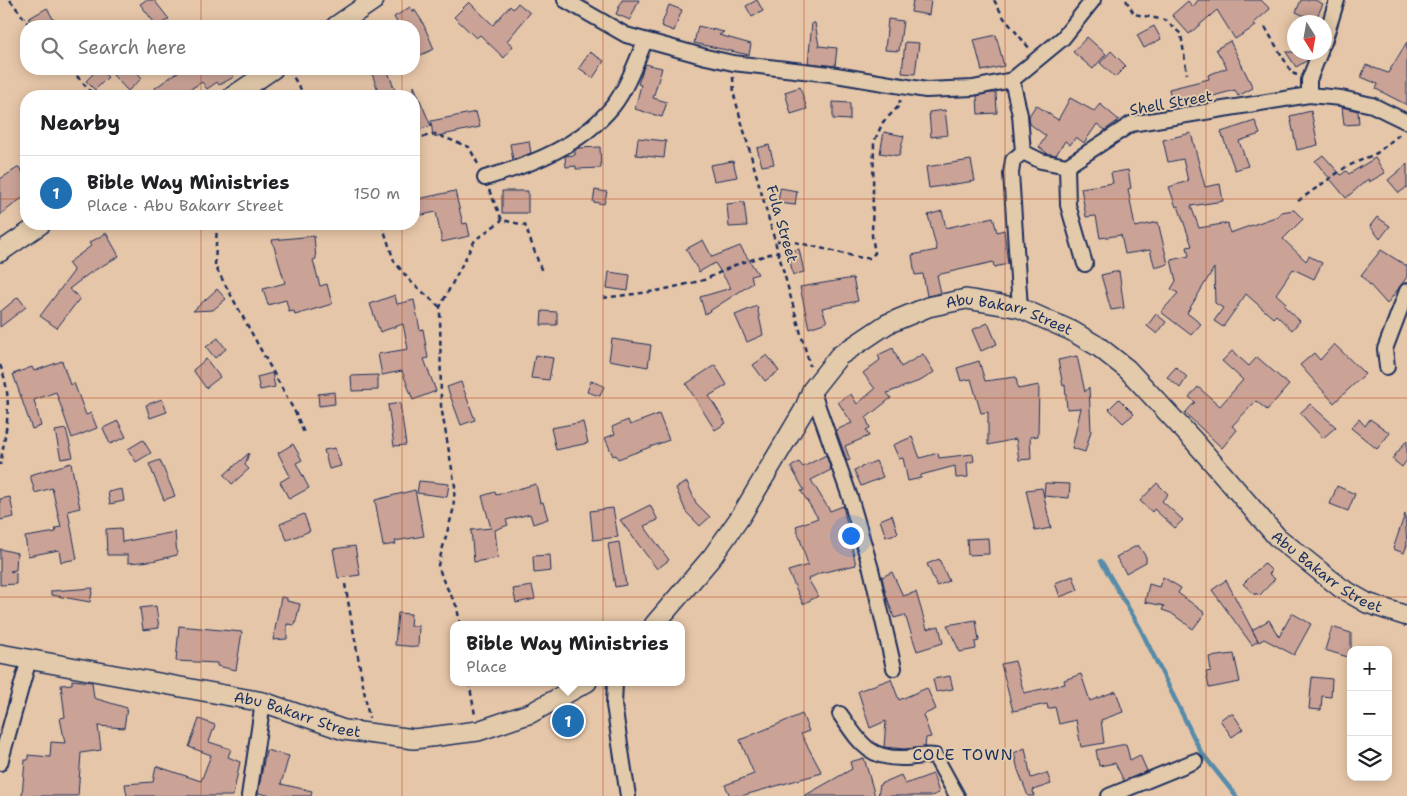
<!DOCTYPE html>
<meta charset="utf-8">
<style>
:root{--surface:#fff;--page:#f2f2f2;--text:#202124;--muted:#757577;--line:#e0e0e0;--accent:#1f6fb2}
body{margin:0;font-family:"Shantell Sans",sans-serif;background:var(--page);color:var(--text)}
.controls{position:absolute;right:15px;bottom:15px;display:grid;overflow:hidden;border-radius:10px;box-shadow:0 2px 12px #0003}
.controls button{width:45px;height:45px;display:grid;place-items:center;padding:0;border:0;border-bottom:1px solid var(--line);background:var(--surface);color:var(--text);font:25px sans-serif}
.compass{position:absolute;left:1287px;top:15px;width:45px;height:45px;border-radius:50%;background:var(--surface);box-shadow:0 2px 12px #0003;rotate:169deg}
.you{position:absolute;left:850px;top:535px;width:18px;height:18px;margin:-12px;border:4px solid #fff;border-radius:50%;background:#1a73e8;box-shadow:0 0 0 8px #1a73e833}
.badge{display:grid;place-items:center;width:32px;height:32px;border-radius:50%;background:var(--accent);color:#fff;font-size:16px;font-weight:700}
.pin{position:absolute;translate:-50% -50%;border:2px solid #fff;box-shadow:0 1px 5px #0006}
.popup{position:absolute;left:450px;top:621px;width:235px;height:65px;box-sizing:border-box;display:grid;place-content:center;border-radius:10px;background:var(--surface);filter:drop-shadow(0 1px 4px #0005);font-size:16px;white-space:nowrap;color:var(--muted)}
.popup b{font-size:19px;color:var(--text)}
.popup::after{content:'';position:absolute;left:50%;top:100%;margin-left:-10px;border:10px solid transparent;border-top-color:var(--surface)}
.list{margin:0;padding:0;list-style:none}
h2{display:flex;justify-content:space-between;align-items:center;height:65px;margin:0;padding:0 20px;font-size:21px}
h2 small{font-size:16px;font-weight:400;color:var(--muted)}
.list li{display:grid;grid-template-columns:32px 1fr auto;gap:15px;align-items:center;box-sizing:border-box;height:75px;padding:0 20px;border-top:1px solid var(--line)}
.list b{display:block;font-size:19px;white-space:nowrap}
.list p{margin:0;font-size:16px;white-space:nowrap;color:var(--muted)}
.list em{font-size:16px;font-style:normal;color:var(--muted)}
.icon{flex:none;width:28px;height:28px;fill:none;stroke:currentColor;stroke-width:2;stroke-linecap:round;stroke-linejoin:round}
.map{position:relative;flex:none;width:1407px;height:796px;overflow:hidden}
.search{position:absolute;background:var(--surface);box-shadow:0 2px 12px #0003;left:20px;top:20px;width:400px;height:55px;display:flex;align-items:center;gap:12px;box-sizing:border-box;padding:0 18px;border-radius:20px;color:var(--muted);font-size:19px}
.panel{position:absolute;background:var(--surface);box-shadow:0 2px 12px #0003;left:20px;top:90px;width:400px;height:140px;border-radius:20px}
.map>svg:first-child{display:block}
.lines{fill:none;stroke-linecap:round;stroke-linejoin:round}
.stream{stroke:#568baa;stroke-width:4.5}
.building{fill:#caa296;stroke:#1b2f5e}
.street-casing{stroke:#1b2f5e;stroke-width:18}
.secondary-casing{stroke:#1b2f5e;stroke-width:22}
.path{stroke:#1b2f5e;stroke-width:2.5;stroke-dasharray:5 4;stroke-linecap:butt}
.street{stroke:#e2caaa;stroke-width:14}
.secondary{stroke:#e2caaa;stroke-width:19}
.grid{fill:none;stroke:#b54e20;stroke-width:1;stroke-opacity:0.55}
.labels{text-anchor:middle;stroke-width:4;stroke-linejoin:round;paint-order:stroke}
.street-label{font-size:15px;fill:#1b2f5e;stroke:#e2caaa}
.neighbourhood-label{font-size:16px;letter-spacing:1px;fill:#1b2f5e;stroke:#e2caaa}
</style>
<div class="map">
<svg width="1407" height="796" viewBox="0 0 1407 796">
<rect width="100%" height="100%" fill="#e6c6a8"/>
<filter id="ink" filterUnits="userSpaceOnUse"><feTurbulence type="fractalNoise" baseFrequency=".02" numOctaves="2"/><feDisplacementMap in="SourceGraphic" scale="10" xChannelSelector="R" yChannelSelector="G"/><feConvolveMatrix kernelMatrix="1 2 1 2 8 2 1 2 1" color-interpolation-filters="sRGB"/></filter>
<g filter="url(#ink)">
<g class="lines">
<path class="stream" d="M1101 561 1140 628 1201 752 1236 796"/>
</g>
<path class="building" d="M146 0H154L169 19 157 26 140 4Z
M622 0H639L630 20 616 14Z
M757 0 763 11 752 17 746 6Z
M913 0H931L929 15 911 12Z
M1198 0H1261L1270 9 1254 23 1256 26 1235 39 1217 10 1189 34 1172 15 1188 1 1193 7Z
M1301 0H1315L1323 4 1315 21 1296 12Z
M469 2 493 25 510 6 513 9 518 3 530 13 507 41 513 46 504 58 480 35 476 38 454 17Z
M669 5 682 10 674 31 661 26Z
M410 7 414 12V9L422 21 434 49 414 58V26H399L394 17Z
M47 8 57 26H35L28 19Z
M888 19 903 21 899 51 885 50Z
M812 23H815L819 46 837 48 835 66 808 63Z
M698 26 724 32 719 35 751 44 749 55 694 43Z
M1154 26 1161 39 1144 48 1137 35Z
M996 35 1004 66 982 71 974 40Z
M1087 37 1106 54 1093 69 1073 52Z
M1230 41 1253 88 1238 96 1235 90 1173 107 1169 89 1209 79 1208 75 1227 68 1216 49Z
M905 42 919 43 915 74 902 73Z
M1407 42V105L1376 89 1378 84 1361 77 1366 65 1388 73Z
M1111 51 1126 66 1115 77 1100 63Z
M590 52 604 61 593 78 579 68Z
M1286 52H1310L1308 60 1296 67Z
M645 64 662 68 653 98 667 102 662 117 635 109 641 85 638 84Z
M98 69 108 77 95 90 86 81Z
M119 69H134L142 78 128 91 113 75Z
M182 69H230L234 77 219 85 217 82 207 89 202 82 179 96H160L155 88Z
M377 69H387L397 96H380L371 71Z
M414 86 431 126 414 131Z
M800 87 807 109 791 114 785 92Z
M990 93H996L997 113 978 114 977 96Z
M1070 98 1094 111 1100 104 1119 120 1105 130 1097 124 1084 143 1076 137 1070 145 1065 141 1056 155 1048 154 1039 147 1046 136 1030 124 1029 116 1036 105 1058 120Z
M833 102 850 103V120L833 119Z
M1342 107 1358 111 1359 124 1344 125Z
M945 110 948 135 931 137 929 112Z
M1311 111 1318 145 1297 150 1290 116Z
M476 112 480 127 433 137 431 121Z
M1255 121 1260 134 1239 141 1248 166 1235 170 1221 132Z
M884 132 904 136 899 156 880 153Z
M1191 133 1205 187 1220 184 1223 201 1191 206 1199 228 1228 223 1230 233 1278 216 1281 212 1294 210 1303 219 1283 239 1306 261 1309 256 1322 263 1314 279 1293 269 1276 294 1286 303 1284 306 1300 321 1292 330 1276 315 1273 318 1246 294 1223 327 1214 321 1223 308 1215 303 1214 268 1187 313 1201 324 1191 335 1161 312 1178 293 1171 289 1176 281 1171 260 1189 256 1187 247 1192 246 1178 206 1176 207 1169 187 1188 181 1183 159 1168 162 1163 140Z
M638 138 666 141 664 158 636 155Z
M529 141 531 153 513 160 510 144Z
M769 145 774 164 762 166 757 148Z
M600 147 601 168 576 169V166L566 167 565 156 575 155V150L578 148Z
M1323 155 1341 175 1346 171 1349 174 1375 158 1385 173 1369 182 1368 179 1346 198 1315 161Z
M971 160 975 181 929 188 926 167Z
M733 161 737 177 714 181 710 165Z
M1407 164V187L1399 193 1388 180Z
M19 167 26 178V195L0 215V179Z
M1128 170 1131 188 1128 189 1135 227 1158 222 1168 264 1155 268 1150 250 1125 254 1121 235 1100 238 1096 216 1086 217 1081 188 1113 183 1111 173Z
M780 188 797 191 795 205 778 203Z
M595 190 607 192 604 204 593 202Z
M455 191 463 224 467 223 470 236 442 242 436 212 422 215 418 199Z
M502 191H528V213H502Z
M744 202 747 226 729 227 727 204Z
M942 211 946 228 993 217 997 232 1004 230 1008 264 994 267 993 262 937 275 941 293 927 296 923 274 915 275 912 255 937 250 928 215Z
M1377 217 1390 226 1380 239 1370 226Z
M106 233 119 256 90 273 69 289 80 298 57 328 40 316 74 271 68 263 91 246 89 243Z
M314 236 316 259 313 260 320 286 327 284 332 304 295 315 294 311 289 312 286 300 268 305 263 289 285 283 272 240Z
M703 240 712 257 740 246 758 274 751 276 753 283 705 314 700 297 731 288 715 263 699 272 686 249Z
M799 249 804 272 793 275 788 252Z
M1381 250 1407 266V277L1387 304 1361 275Z
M1119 271 1124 308 1111 310 1101 275Z
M609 272 630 275 628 291 607 288Z
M853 278 858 301 822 308 827 322 809 328 800 287Z
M217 289 226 299 213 310 193 311Z
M395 295 397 304 414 300 420 330 423 329 428 358 424 359 436 391 413 400 402 371 382 375 378 354 408 349 403 324 380 332 370 304Z
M18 297 26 307 0 327V312Z
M757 306 763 335 747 342 735 315Z
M542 311 557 312V325H541Z
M1156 314 1166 322 1157 334 1147 326Z
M988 323 997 344 981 351 972 330Z
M218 338 226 349 215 358 206 347Z
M612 339 651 345 648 367 609 360Z
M1334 344 1365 374 1334 403 1300 365 1314 353 1320 360Z
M893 348 901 367 923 354 934 372 922 380 887 393 891 398 866 418 870 428 866 430 869 436 845 446 850 460 847 461 836 430 852 423 838 402 851 394 857 404 875 389 863 373 880 360 878 355Z
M1232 351 1249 366 1257 357 1289 385 1267 410 1256 401 1232 426 1237 430 1222 448 1185 413 1195 402 1189 397 1198 387 1220 406 1243 380 1222 361Z
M535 355 553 358 549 380 531 378Z
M767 355 779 371 765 381 753 365Z
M1077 356 1085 392 1089 387 1091 431 1085 452 1072 448 1081 408 1067 409 1065 385 1063 386 1058 360Z
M206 359 220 377 206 388 193 370Z
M62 361 70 385 74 383 86 415 91 413 97 428 72 438 56 392 34 400 41 426 32 429 13 374 32 367 34 371Z
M979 361 985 381 1016 377 1018 389 1039 385 1038 436 1030 437 1031 459 1019 460 1016 439 988 445V412L981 413 971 379 961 381 957 368Z
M715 365 727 385 709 396 726 423 715 430 686 384Z
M1176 367 1187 377 1180 388 1167 377Z
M272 373 275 387 260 390 257 377Z
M378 375V390L352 391 351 376Z
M591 381 604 386 600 396 587 392Z
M461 382 475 420 461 425 447 387Z
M334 392 335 404 319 406 318 394Z
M162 399 167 412 150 418 146 405Z
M1119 399 1134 414 1123 423 1109 409Z
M400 403 406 445 394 446 388 405Z
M1310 404 1336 427 1323 438 1300 413Z
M659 414 669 440 618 459 616 455 613 456 605 438 615 434 612 427 628 420 630 425Z
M1359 419 1365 426 1370 419 1390 433 1377 449 1351 428Z
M118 421 126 437 110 444 103 428Z
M583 422 588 443 556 450 551 428Z
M66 429 73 457 61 459 55 431Z
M912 437 920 458 938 453 939 458 973 454 974 461 967 463 968 477 956 478 955 466 921 475V478L908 481 903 458 899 459 893 445Z
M143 440 151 453 136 462 128 449Z
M1407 440V460L1402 467 1392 459Z
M293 444 302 460 296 463 309 488 289 499 280 482 290 476 278 453Z
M335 448 341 466 329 469 324 450Z
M249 453 245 465 249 469 232 484 224 475Z
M826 455 831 470 811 480 830 511 843 506 856 565 820 573 808 579 818 596 803 604 788 571 808 565 796 526 818 518 801 491 804 490 791 467 799 462 803 467Z
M160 460 175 496 164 500 149 464Z
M876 461 883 477 861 486 854 470Z
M71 463 80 508 68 511 77 559 61 562 59 550 28 556 25 537 56 532 55 528 61 527 52 488 35 493 30 475Z
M419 481 449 484 447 497 417 493Z
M687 482 696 503 710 517 700 526 686 512 676 488Z
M1045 483 1070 484 1069 498 1044 496Z
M1157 483 1168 494 1162 501 1183 520 1175 528 1154 509 1152 512 1140 501Z
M536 484 540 503 543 502 548 519 533 524 530 514 506 520 508 525 495 530 498 558 474 562 471 530 491 528 482 496 495 492 496 495Z
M1337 486 1355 494 1348 511 1330 504Z
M1042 488 1051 528 1035 531 1026 490Z
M122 489 124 501 110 504 108 492Z
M415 490 424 536 395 541 396 544 383 546 375 500Z
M10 497 14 517 0 520V499Z
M650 505 658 520 644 526 669 560 657 569 620 520Z
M613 508 618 537 593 540 590 511Z
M304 514 310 531 287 540 280 524Z
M1405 514 1407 545 1404 553 1393 549Z
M892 515 898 533 886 537 880 520Z
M121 528 122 542 175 532 177 555 152 561 128 563V555H107L106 529Z
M988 538 989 554 968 555 967 539Z
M619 542 626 585 615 587 608 544Z
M1138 545 1146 557V562L1126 573 1116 557Z
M355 546 360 575 338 578 333 549Z
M0 549 17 553 16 570 10 571 16 573V584L0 585Z
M550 555 551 571 534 573 533 556Z
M939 559 949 581 937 586 927 564Z
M1264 563 1272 571 1269 574 1275 579 1259 596 1256 593 1255 595 1243 584Z
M892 572 903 596 916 592 927 629 939 626 943 643 917 651 905 615 894 618 885 591 882 577Z
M1073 576 1078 590 1060 597 1055 583Z
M1163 577 1181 588 1178 593 1205 613 1193 629 1171 613 1162 610 1164 606 1145 602 1149 584 1159 587Z
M1226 580 1258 641 1252 645 1212 590Z
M532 586 535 599 516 603 513 589Z
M93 588 90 602 51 595V591Z
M281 597 287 598V601L300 604 295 625 287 624V639L273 640Z
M156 606 159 628 143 630 140 608Z
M398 613 411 614 410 626H419L418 647 395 645Z
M1292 613 1311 624 1294 655 1264 639 1259 642 1252 630 1269 620 1279 637Z
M976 620 979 641 975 642 976 649 960 652 947 625Z
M179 626 242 632 236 670 217 666V663L176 661Z
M1332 627 1351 633V658L1325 650Z
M1234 654 1240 682 1209 688 1206 672 1211 671 1209 657Z
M1015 661 1024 693 1065 684 1064 680 1081 674 1090 701 1116 691 1123 712 1101 720 1104 743 1081 747 1076 720 1059 724 1055 707 1048 709 1047 704 1013 711 1001 664Z
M950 676 953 689 936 692 933 679Z
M1312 677 1332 679 1331 697 1322 696 1321 710 1309 709Z
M891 679 899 700 927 688 936 709 923 715 931 737 926 738 925 747 904 749 884 747 886 721 870 728 858 691Z
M72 680 92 682 94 698 127 708 124 728 98 726 101 750 81 753 78 796H22L25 760H28V755L50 757 51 742 65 743 60 718 65 717 61 685 72 684Z
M573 709 577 732 563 734 559 711Z
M802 714 809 731 801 734 822 773 741 796H730L725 785 754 774 740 740Z
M1228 714H1233L1243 729 1232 737 1220 720Z
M199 719 215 725 209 742 231 749 228 757 240 762 233 796H127L125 784 153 782 156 766 201 781 211 755 189 747Z
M1126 744 1130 760 1140 755 1147 771 1124 781 1115 763 1099 766 1096 750Z
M1025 748 1031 778 1047 773 1051 784 1033 790 1034 796H1028L1018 770 1014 753Z
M266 750 289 756 281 784 312 791 311 796H272L258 793Z
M864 758 875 796H804L852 769 850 762Z
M933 774 939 793 931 796H878L880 784 901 775 905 784Z"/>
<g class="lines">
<g class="street-casing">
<path id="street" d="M565 0 626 35 706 57 733 63 830 74 926 90 973 88 1012 80 1063 38 1093 0
M1324 42 1337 0
M1012 80 1020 115 1023 152 1041 161 1067 166 1131 124 1309 95 1341 98 1372 105 1407 122
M1309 95V80L1320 52
M1067 166 1068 205 1085 264
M485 178C533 164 580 146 613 106 627 88 636 62 645 41
M1020 308 1011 173 1013 160 1023 152
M1387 367 1385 349 1407 291
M812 390 850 497 871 569 894 668
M615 682 614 705 628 796
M840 714C859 741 867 759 904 758 914 758 925 754 935 756L957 796
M0 763 29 659
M249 796 263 702
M1109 796 1195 761"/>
</g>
<g class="secondary-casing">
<g id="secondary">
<path d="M336 26 374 0"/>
<path d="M233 96 273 69"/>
<path d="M0 252 41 224"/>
<path id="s1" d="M654 625 712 557 741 516 804 410 812 390 839 356 887 324 928 307 966 299 1020 308 1072 331 1099 347 1127 369 1194 441 1277 537 1341 588 1367 603 1407 616"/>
<path id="s2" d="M0 654 263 702 344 730 414 739 478 731 531 713 587 682"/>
</g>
</g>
<path class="path" d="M10 0 30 26
M994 0 1004 18 1030 49
M1126 0 1134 14 1165 20 1181 34 1187 74
M1265 27 1292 73 1297 75
M71 69 94 96
M289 70 305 96
M733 77 734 95 810 366
M414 139 435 134 469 147 479 166
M489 190 502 220 525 225 542 272
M1298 201 1346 167 1377 153 1400 134
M217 224 215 266 296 414 304 433
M382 224 394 261 410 281 440 307
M777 241H791L862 258H870L875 253 872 236 874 142 883 122 899 106 900 100
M603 298 657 291 704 280 735 265 779 251
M0 365C14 399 6 430 0 465
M345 584 369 718
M460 625 457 607 443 580 438 565 453 511 455 486 441 406 440 307 475 240 502 220
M469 682 475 715"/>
<use href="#street" class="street"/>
<use href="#secondary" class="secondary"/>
</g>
</g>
<path class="grid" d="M201 0V26M402 0V26M603 0V796M804 0V796M1005 0V796M1206 0V796M201 69V96M402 69V96M0 199H26M414 199H1407M201 224V796M402 224V796M0 398H1407M0 597H1407"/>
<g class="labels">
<g class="street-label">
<text transform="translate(1171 103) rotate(-10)" y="5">Shell Street</text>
<text transform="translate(782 224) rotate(74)" y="5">Fula Street</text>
<text dy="5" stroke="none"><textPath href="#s1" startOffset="514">Abu Bakarr Street</textPath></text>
<text dy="5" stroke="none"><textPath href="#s1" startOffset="934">Abu Bakarr Street</textPath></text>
<text dy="5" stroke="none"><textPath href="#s2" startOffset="304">Abu Bakarr Street</textPath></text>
</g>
<g class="neighbourhood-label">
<text x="963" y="760">COLE TOWN</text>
</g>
</g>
</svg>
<div class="controls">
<button>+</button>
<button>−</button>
<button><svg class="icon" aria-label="layers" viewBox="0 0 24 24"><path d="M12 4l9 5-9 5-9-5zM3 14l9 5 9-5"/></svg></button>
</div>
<svg class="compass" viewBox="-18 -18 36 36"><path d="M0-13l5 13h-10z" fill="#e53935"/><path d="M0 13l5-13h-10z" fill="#757577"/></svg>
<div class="you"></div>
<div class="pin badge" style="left:568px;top:721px">1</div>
<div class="popup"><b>Bible Way Ministries</b>Place</div>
<div class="search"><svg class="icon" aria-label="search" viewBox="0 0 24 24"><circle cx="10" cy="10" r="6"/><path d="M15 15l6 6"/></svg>Search here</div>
<section class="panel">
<h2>Nearby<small></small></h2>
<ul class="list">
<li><span class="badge">1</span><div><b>Bible Way Ministries</b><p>Place · Abu Bakarr Street</p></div><em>150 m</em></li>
</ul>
</section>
</div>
